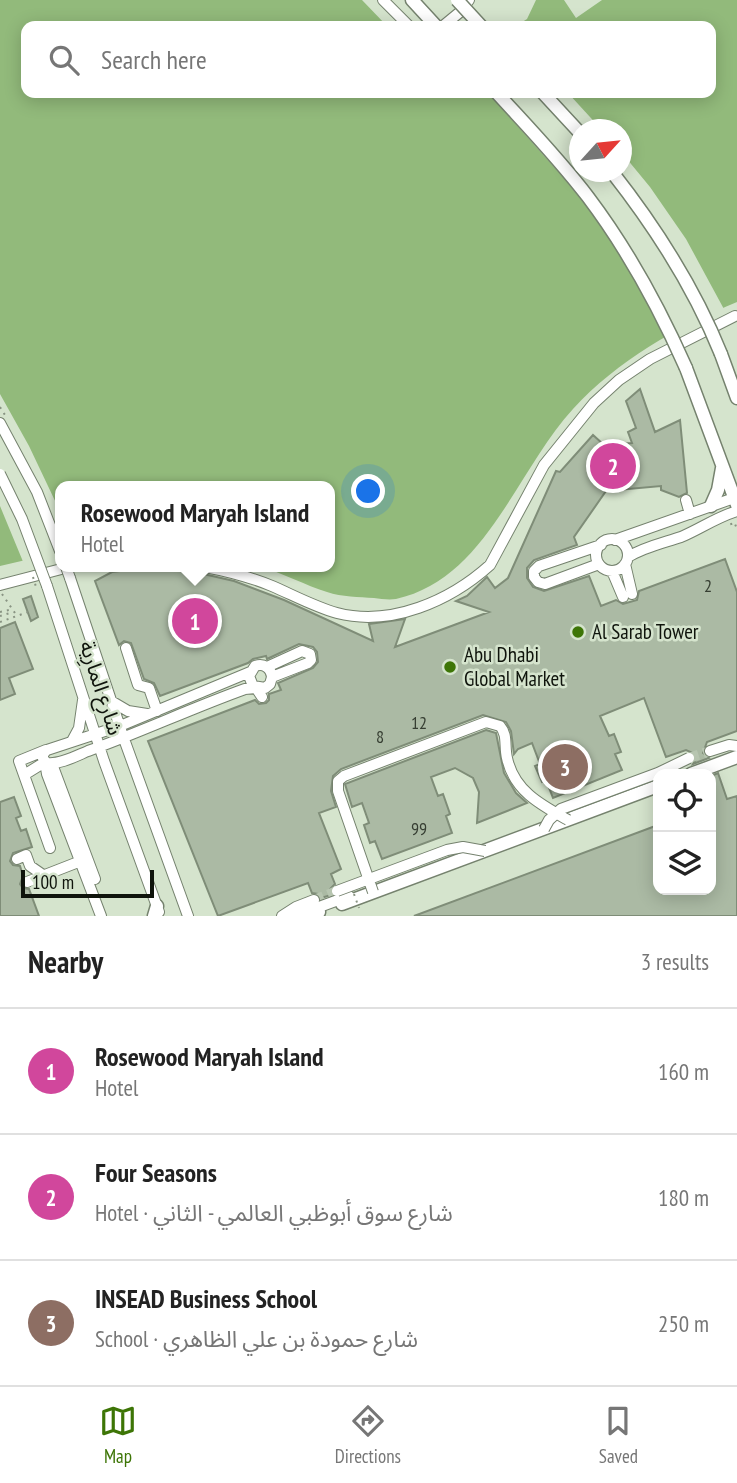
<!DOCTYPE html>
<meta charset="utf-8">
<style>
:root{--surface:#fff;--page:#f6f6f6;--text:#222;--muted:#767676;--line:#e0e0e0;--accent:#3d7506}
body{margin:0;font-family:"PT Sans Narrow","Noto Sans Arabic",sans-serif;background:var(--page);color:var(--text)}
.controls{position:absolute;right:21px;bottom:21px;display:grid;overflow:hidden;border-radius:14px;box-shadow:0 4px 18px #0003}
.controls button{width:63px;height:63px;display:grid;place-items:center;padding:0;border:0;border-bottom:2px solid var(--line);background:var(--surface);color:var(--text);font:35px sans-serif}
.compass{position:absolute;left:569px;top:119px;width:63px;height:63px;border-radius:50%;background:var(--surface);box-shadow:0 4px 18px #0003;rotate:63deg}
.scale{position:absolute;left:21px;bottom:18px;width:133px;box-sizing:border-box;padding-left:7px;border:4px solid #0f140c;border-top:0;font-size:19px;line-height:24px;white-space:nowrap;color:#0f140c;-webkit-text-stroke:5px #d5e4cd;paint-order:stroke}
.you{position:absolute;left:369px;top:492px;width:24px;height:24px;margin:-18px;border:5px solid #fff;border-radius:50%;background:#1a73e8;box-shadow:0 0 0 10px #1a73e833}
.badge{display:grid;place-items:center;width:46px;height:46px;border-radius:50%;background:var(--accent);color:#fff;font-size:23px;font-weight:700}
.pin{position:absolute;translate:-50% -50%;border:4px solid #fff;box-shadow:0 2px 7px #0006}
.popup{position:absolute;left:55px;top:481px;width:280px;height:91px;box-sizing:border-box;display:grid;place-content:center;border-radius:14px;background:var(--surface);filter:drop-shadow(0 2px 5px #0005);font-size:23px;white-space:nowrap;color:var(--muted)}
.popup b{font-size:26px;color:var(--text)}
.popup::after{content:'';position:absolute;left:50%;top:100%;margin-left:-14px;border:14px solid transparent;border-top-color:var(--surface)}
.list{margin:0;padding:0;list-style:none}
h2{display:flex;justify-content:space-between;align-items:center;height:91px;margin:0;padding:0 28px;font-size:30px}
h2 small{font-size:23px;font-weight:400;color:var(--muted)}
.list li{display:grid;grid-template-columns:46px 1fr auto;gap:21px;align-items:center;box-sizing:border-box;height:126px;padding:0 28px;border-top:2px solid var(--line)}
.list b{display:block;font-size:26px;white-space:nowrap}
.list p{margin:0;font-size:23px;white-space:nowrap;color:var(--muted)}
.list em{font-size:23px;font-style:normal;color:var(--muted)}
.icon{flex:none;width:38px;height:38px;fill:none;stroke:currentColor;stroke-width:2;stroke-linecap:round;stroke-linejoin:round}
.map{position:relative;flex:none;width:737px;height:916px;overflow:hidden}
.search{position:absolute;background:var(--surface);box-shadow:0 4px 18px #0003;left:21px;right:21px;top:21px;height:77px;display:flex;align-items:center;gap:18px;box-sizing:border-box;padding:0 24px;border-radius:14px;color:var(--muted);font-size:26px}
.sheet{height:469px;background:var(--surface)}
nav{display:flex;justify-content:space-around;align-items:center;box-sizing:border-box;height:98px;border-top:2px solid var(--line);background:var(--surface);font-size:19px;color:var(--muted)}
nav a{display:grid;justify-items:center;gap:4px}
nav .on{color:var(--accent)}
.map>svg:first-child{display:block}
.water{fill:#92ba7b;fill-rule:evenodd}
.pier{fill:#d5e4cd}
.building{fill:#abbaa4;stroke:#7f8d78;stroke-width:2}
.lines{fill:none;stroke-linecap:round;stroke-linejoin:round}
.minor-tunnel{stroke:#b7c5b0;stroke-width:10;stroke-dasharray:10 5;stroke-linecap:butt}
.minor-casing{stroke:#75826e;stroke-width:12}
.major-casing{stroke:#75826e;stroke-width:15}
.path{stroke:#899483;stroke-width:2;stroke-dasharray:2 5;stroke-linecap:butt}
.minor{stroke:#fff;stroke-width:10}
.major{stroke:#fff;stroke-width:12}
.minor-bridge-casing{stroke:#75826e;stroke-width:12;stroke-linecap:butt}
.major-bridge-casing{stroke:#75826e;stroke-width:15;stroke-linecap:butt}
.path-bridge{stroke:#899483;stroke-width:2;stroke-dasharray:2 5;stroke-linecap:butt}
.minor-bridge{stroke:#fff;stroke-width:10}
.major-bridge{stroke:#fff;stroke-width:12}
.poi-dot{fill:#3d7506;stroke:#d5e4cd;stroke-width:2.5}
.labels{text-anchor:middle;stroke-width:5;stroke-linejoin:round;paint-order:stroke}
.number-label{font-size:18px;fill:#363e32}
.poi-label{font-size:21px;fill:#0f140c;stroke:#d5e4cd;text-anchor:start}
.street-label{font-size:21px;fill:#0f140c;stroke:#d5e4cd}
</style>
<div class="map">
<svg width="737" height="916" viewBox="0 0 737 916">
<rect width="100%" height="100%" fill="#d5e4cd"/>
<path class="water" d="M0 0H362L387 26H26V93H711V26H516L527 19 536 0H564L576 18 602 0H737V302C677 327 618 360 573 409 516 471 486 579 396 599 389 600 381 599 374 598 359 597 342 597 327 592 305 585 284 574 263 567H330V486H60V552L0 566ZM580 130H622V172H580Z"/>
<path class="pier" d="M488 93H568L601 129 580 130V172H622V153L650 187 686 239 725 311 668 340 638 280 603 227 563 177Z
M0 394 29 446 57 505 60 514V556L24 564 0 506Z"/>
<path class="building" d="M640 389 655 432 680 420 687 493 679 497 661 490V486L606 491 574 537 577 545 534 560 527 568V578L533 587 544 591 589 576 601 606 616 600 623 604 637 600 639 591 725 559 737 592V731L707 742 703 753 709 758 693 764 696 759 695 754 686 750 666 757 644 698 600 716 609 736 614 734 621 752 615 754 622 770 553 798 546 780 542 782 535 766 540 764 532 743 518 749 514 754 511 731 506 722 483 715 341 769 333 776 331 791 336 807 319 813 341 869 331 874 335 884 330 889 331 895 321 898 318 894 312 893 308 883 218 916 148 741 255 700 259 704 266 703 269 700V694L281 690 278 683 313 668 318 662 317 652 313 647 299 644 267 659 266 656 253 659 248 663 160 696 154 683 144 679 131 643 124 641 119 645 95 581 112 572 152 567H173L234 581 284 600 373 641 369 624 405 619 395 647 489 612 456 601 467 596 487 577 495 588 508 578 556 471 560 472 593 435 604 445 632 443 628 432 636 428 626 401Z
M31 596 38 617 31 621 23 599Z
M15 622 33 669 9 678 15 694 0 700V628Z
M486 730 496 733 504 773 516 793 527 803 477 823 479 792 473 778 455 768 431 777 438 796 443 794 450 814 446 816 452 833 382 859 375 841 370 843 364 825 369 823 362 803 352 807 345 784Z
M718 773 727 799 737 796V916H414L658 825V890H711V776Z
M14 797 21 816 16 818 21 831 26 829 32 847 13 853 10 861 13 865 20 866 23 876 20 884 23 888 29 889 39 916H0V802Z"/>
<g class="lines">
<path class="minor-tunnel" d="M689 758 710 751
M314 900 337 891"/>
<g class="minor-casing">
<path id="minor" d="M383 0 409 26
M443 26 460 12 469 0
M0 423 37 492 60 551
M686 500 690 514
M596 555a16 16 0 1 1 32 0a16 16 0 1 1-32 0Z
M615 540 737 497
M628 557C644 547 663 543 681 537 700 529 717 517 737 511
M599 564 545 584 538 582 534 577V571L539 566 601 545
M625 564 632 594
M205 567C227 571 250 577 272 586 293 595 315 607 337 613 391 627 450 601 490 565L544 465 594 403 619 380 650 359 735 316
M612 571 623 597
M70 578 124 739 188 916
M0 585 69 567
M47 586 104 761 159 912
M126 648 138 685 149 688 157 711
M267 667 302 651 310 654 311 660 308 663 272 677 270 684 265 688 253 686 249 676 255 666C264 663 271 668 272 677
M250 672 120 726 47 750 43 754V759L47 763C59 765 76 756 88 751 141 732 192 708 245 689L256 688 262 697
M111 701 128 711 147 714
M72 741 79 728 83 700
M46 750 19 761 50 848
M710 751 729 745 737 746
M52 764 95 879
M24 775 45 762 47 774 101 916
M17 859 26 855 30 866 43 875
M27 882 86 859
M282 916 296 907 314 900
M295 916 349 896"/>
</g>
<g class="major-casing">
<path id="major" d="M412 0 436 26
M543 93 580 133
M721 354 737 398
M686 368 737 505
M711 506 718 490 722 468
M691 774 737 757
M342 904 658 786
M154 916 157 906
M308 916 319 912"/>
</g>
<path class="path" d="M0 407 5 415
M731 523 732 527 737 525
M2 594 17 616
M0 612 9 610 10 613 0 616
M0 622 28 612"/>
<use href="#minor" class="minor"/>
<use href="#major" class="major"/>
<g class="minor-bridge-casing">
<path id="minor-bridge" d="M0 474 22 519 47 586
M66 567 70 578
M544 829 549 820 561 809 658 773 689 758
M337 891 447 850 463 847 485 851
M373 892 338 791V781L344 776 486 722 500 726C508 735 504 746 507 758 514 791 541 805 568 820"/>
</g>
<g class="major-bridge-casing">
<path id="major-bridge" d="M457 0 481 26
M497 93C528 127 560 160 588 197 628 250 659 307 686 368
M612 172C656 228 694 287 721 354"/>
</g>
<path class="path-bridge" d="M33 577 37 590
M354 894 359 908"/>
<use href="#minor-bridge" class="minor-bridge"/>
<use href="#major-bridge" class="major-bridge"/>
</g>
<g class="poi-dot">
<circle cx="578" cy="632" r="7"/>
<circle cx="450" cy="667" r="7"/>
</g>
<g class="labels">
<g class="number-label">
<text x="708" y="592">2</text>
<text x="419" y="729">12</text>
<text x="380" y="743">8</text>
<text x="419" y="835">99</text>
</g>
<g class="poi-label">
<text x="592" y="639">Al Sarab Tower</text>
<text x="464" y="662">Abu Dhabi<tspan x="464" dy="24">Global Market</tspan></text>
</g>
<g class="street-label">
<text transform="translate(101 688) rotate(72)" y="7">شارع المارِية</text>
</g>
</g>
</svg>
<div class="controls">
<button><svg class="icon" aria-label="locate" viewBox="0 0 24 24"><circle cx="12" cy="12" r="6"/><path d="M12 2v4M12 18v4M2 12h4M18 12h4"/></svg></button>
<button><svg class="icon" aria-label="layers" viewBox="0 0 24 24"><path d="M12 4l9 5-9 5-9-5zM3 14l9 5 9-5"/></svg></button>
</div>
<svg class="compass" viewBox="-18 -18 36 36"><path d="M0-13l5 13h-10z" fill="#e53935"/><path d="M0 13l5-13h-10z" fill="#767676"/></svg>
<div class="scale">100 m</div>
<div class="you"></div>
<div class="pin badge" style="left:195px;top:621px;background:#d1479c">1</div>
<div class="popup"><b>Rosewood Maryah Island</b>Hotel</div>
<div class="pin badge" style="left:613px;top:466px;background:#d1479c">2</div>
<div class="pin badge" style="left:565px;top:767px;background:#8d6e63">3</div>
<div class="search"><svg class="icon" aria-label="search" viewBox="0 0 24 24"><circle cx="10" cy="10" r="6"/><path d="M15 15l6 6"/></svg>Search here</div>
</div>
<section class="sheet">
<h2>Nearby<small>3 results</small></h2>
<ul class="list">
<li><span class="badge" style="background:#d1479c">1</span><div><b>Rosewood Maryah Island</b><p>Hotel</p></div><em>160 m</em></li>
<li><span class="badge" style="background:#d1479c">2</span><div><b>Four Seasons</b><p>Hotel · شارع سوق أبوظبي العالمي - الثاني</p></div><em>180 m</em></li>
<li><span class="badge" style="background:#8d6e63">3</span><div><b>INSEAD Business School</b><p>School · شارع حمودة بن علي الظاهري</p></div><em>250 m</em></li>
</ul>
</section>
<nav>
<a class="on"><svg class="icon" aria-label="map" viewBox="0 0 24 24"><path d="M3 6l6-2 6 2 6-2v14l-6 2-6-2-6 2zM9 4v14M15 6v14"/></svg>Map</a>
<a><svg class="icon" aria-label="directions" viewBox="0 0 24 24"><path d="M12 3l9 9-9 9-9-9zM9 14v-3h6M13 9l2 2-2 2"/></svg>Directions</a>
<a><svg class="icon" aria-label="saved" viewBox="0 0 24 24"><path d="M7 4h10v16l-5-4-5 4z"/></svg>Saved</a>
</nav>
